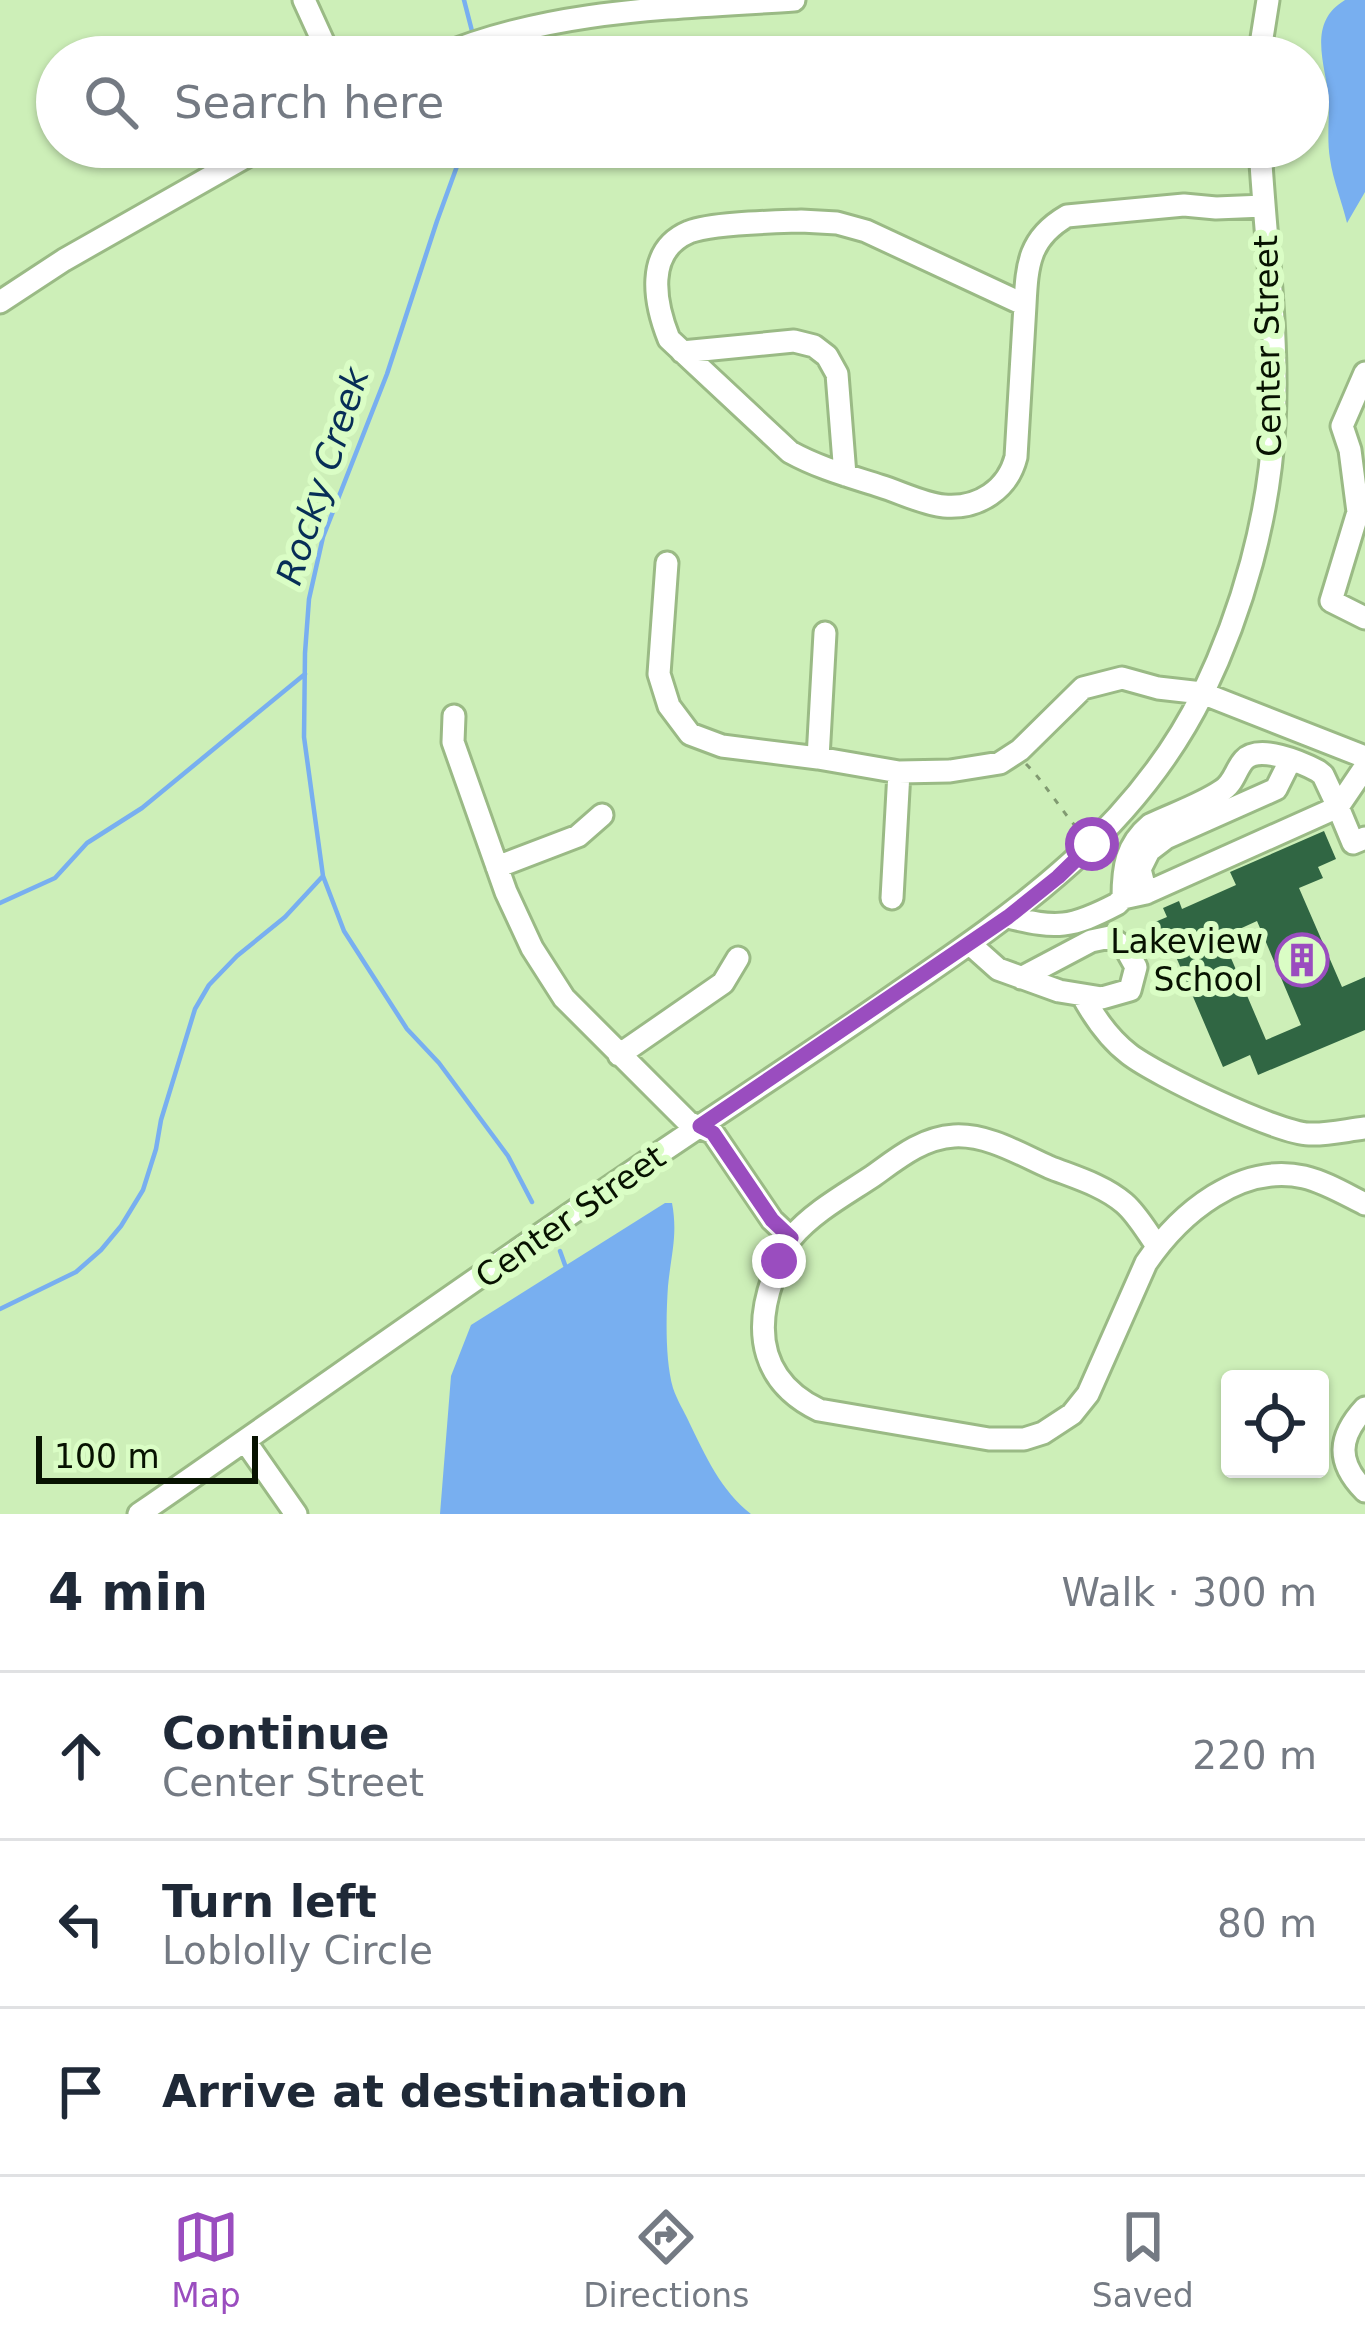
<!DOCTYPE html>
<meta charset="utf-8">
<style>
:root{--surface:#fff;--page:#f2f2f3;--text:#1f2937;--muted:#747a83;--line:#e0e1e3;--accent:#9a4dbf}
body{margin:0;font-family:"DejaVu Sans",sans-serif;background:var(--page);color:var(--text)}
.controls{position:absolute;right:36px;bottom:36px;display:grid;overflow:hidden;border-radius:12px;box-shadow:0 3px 9px #0004}
.controls button{width:108px;height:108px;display:grid;place-items:center;padding:0;border:0;border-bottom:3px solid var(--line);background:var(--surface);color:var(--text);font:60px sans-serif}
.scale{position:absolute;left:36px;bottom:30px;width:222px;box-sizing:border-box;padding-left:12px;border:6px solid #071201;border-top:0;font-size:33px;line-height:42px;white-space:nowrap;color:#071201;-webkit-text-stroke:9px #dafdc5;paint-order:stroke}
.stop{position:absolute;width:36px;height:36px;margin:-27px;border:9px solid #9a4dbf;border-radius:50%;background:#fff}
.stop.end{background:#9a4dbf;border-color:#fff;box-shadow:0 3px 12px #0008}
.list{margin:0;padding:0;list-style:none}
h2{display:flex;justify-content:space-between;align-items:center;height:156px;margin:0;padding:0 48px;font-size:51px}
h2 small{font-size:39px;font-weight:400;color:var(--muted)}
.list li{display:grid;grid-template-columns:78px 1fr auto;gap:36px;align-items:center;box-sizing:border-box;height:168px;padding:0 48px;border-top:3px solid var(--line)}
.list b{display:block;font-size:45px;white-space:nowrap}
.list p{margin:0;font-size:39px;white-space:nowrap;color:var(--muted)}
.list em{font-size:39px;font-style:normal;color:var(--muted)}
.icon{flex:none;width:66px;height:66px;fill:none;stroke:currentColor;stroke-width:2;stroke-linecap:round;stroke-linejoin:round}
.map{position:relative;flex:none;width:1365px;height:1514px;overflow:hidden}
.search{position:absolute;background:var(--surface);box-shadow:0 3px 9px #0004;left:36px;right:36px;top:36px;height:132px;display:flex;align-items:center;gap:30px;box-sizing:border-box;padding:0 42px;border-radius:66px;color:var(--muted);font-size:45px}
.sheet{height:660px;background:var(--surface)}
nav{display:flex;justify-content:space-around;align-items:center;box-sizing:border-box;height:168px;border-top:3px solid var(--line);background:var(--surface);font-size:33px;color:var(--muted)}
nav a{display:grid;justify-items:center;gap:6px}
nav .on{color:var(--accent)}
.map>svg:first-child{display:block}
.water{fill:#78aff0}
.lines{fill:none;stroke-linecap:round;stroke-linejoin:round}
.stream{stroke:#78aff0;stroke-width:4.5}
.building{fill:#306643;fill-rule:evenodd}
.minor-casing{stroke:#9aba85;stroke-width:27}
.path{stroke:#819a71;stroke-width:3;stroke-dasharray:6 9;stroke-linecap:butt}
.minor{stroke:#fff;stroke-width:21}
.route{stroke:#9a4dbf;stroke-width:15}
.labels{text-anchor:middle;stroke-width:12;stroke-linejoin:round;paint-order:stroke}
.street-label{font-size:33px;fill:#071201;stroke:#dafdc5}
.poi-label{font-size:33px;fill:#071201;stroke:#dafdc5;text-anchor:end}
.water-label{font-size:36px;font-style:italic;fill:#072e57;stroke:#dafdc5}
</style>
<div class="map">
<svg width="1365" height="1514" viewBox="0 0 1365 1514">
<rect width="100%" height="100%" fill="#cdefb8"/>
<path class="water" d="M1345 0H1365V192L1347 223C1342 202 1333 180 1330 159 1327 140 1329 122 1329 103 1327 66 1305 24 1345 0Z
M665 1203H672C678 1235 671 1255 668 1286 666 1315 665 1361 673 1388 677 1400 684 1411 689 1422 705 1455 721 1491 751 1514H440L451 1376 471 1325Z"/>
<g class="lines">
<path class="stream" d="M464 0 472 31
M464 147 437 221 387 374 323 537 309 599 305 653 304 737 323 876 344 931 407 1029 439 1063 508 1156 532 1202
M0 903 55 878 87 843 142 808 305 674
M560 1251 565 1265
M0 1309 76 1272 101 1250 121 1226 143 1190 156 1149 161 1120 195 1009 209 985 237 956 285 917 322 877"/>
</g>
<path class="building" d="M1324 831 1336 859 1318 867 1323 878 1299 888 1342 987 1365 977V1030L1258 1075 1250 1055 1223 1067 1168 938 1155 944 1148 925 1167 917 1163 908 1179 901 1182 909 1236 885 1230 872ZM1257 921 1301 1025 1266 1040 1222 937Z"/>
<g class="lines">
<g class="minor-casing">
<path id="minor" d="M304 0 330 57
M437 57C550 9 674 8 794 0
M1259 57 1268 0
M801 221 837 223 866 231 1025 305 1016 457C1008 489 979 509 944 506 923 504 900 492 880 486 849 476 819 468 790 452L669 339C655 304 644 251 689 232 712 223 774 222 801 221Z
M0 302 64 260 263 147
M1025 305C1027 264 1029 238 1067 216L1184 205 1216 208 1264 206
M682 352 794 341 814 346 827 356 837 374 845 475
M1365 373 1342 426 1350 450 1358 512 1331 601 1365 618
M667 563 659 674 669 706 690 734 722 746 818 758 899 772 950 771 1000 763 1020 750 1083 688 1122 678 1158 688 1202 693 1365 757
M454 716 453 742 506 892 532 948 564 998 688 1122 713 1133 772 1220 791 1238
M818 758 825 633
M497 867 578 836 602 815
M1146 893 1140 869 1149 851 1166 838 1276 789 1290 761
M892 898 899 772
M1123 898 1146 893 1338 807 1353 843 1365 838
M1008 917C1057 929 1071 928 1117 904L1123 898C1123 868 1126 845 1150 825 1173 814 1200 805 1221 791 1234 784 1235 770 1244 760 1259 744 1301 762 1318 771L1323 775 1338 807 1365 767
M970 944 998 969 1059 991 1102 998 1130 990 1136 967 1126 949 1110 937 1091 941 1021 978
M1082 995C1094 1017 1108 1038 1129 1054 1156 1075 1277 1133 1309 1134 1327 1135 1347 1130 1365 1128
M619 1055 723 983 738 958
M1157 1246C1147 1232 1137 1214 1124 1203 1103 1185 1074 1177 1049 1167 1020 1154 987 1134 954 1136 922 1138 898 1158 873 1176 846 1194 813 1212 792 1237 783 1248 777 1265 773 1278 753 1334 763 1383 819 1410L989 1439H1024L1043 1433 1072 1414 1088 1394 1146 1263C1180 1213 1240 1163 1304 1177 1325 1182 1345 1194 1365 1204
M1365 1408C1338 1437 1336 1462 1365 1491
M245 1441 296 1514
M139 1514C326 1385 511 1252 700 1126 766 1082 833 1038 899 992 1020 910 1137 828 1203 693 1243 610 1269 517 1274 425 1279 333 1265 239 1260 147"/>
</g>
<path class="path" d="M1026 764C1047 785 1060 810 1080 831"/>
<use href="#minor" class="minor"/>
</g>
<g class="lines">
<path class="route" d="M779 1261 791 1238 772 1220 713 1133 700 1126 1008 917 1058 877 1092 844"/>
</g>
<defs>
<g id="building-ring" transform="scale(2.7)"><circle r="9.5" fill="#dafdc5" stroke="#9a4dbf" stroke-width="1.5"/><path d="M-4-6H4V6H1V3H-1V6H-4ZM-2.5-4.3h1.7v1.8h-1.7ZM.8-4.3h1.7v1.8H.8ZM-2.5-1h1.7V.8h-1.7ZM.8-1h1.7V.8H.8Z" fill="#9a4dbf"/></g>
</defs>
<g fill-rule="evenodd">
<use href="#building-ring" x="1302" y="960"/>
</g>
<g class="labels">
<g class="street-label">
<text transform="translate(1267 346) rotate(-91)" y="12">Center Street</text>
<text transform="translate(570 1216) rotate(-35)" y="12">Center Street</text>
</g>
<g class="poi-label">
<text x="1263" y="953">Lakeview<tspan x="1263" dy="38">School</tspan></text>
</g>
<g class="water-label">
<text transform="translate(322 476) rotate(-72)" y="13">Rocky Creek</text>
</g>
</g>
</svg>
<div class="controls">
<button><svg class="icon" aria-label="locate" viewBox="0 0 24 24"><circle cx="12" cy="12" r="6"/><path d="M12 2v4M12 18v4M2 12h4M18 12h4"/></svg></button>
</div>
<div class="scale">100 m</div>
<div class="stop" style="left:1092px;top:844px"></div>
<div class="stop end" style="left:779px;top:1261px"></div>
<div class="search"><svg class="icon" aria-label="search" viewBox="0 0 24 24"><circle cx="10" cy="10" r="6"/><path d="M15 15l6 6"/></svg>Search here</div>
</div>
<section class="sheet">
<h2>4 min<small>Walk · 300 m</small></h2>
<ul class="list">
<li><svg class="icon" aria-label="ahead" viewBox="0 0 24 24"><path d="M12 20V5M6 11l6-6 6 6"/></svg><div><b>Continue</b><p>Center Street</p></div><em>220 m</em></li>
<li><svg class="icon" aria-label="left" viewBox="0 0 24 24"><path d="M17 20v-9H6M10 6l-5 5 5 5"/></svg><div><b>Turn left</b><p>Loblolly Circle</p></div><em>80 m</em></li>
<li><svg class="icon" aria-label="arrive" viewBox="0 0 24 24"><path d="M6 21V4h12l-3 4 3 4H6"/></svg><div><b>Arrive at destination</b></div></li>
</ul>
</section>
<nav>
<a class="on"><svg class="icon" aria-label="map" viewBox="0 0 24 24"><path d="M3 6l6-2 6 2 6-2v14l-6 2-6-2-6 2zM9 4v14M15 6v14"/></svg>Map</a>
<a><svg class="icon" aria-label="directions" viewBox="0 0 24 24"><path d="M12 3l9 9-9 9-9-9zM9 14v-3h6M13 9l2 2-2 2"/></svg>Directions</a>
<a><svg class="icon" aria-label="saved" viewBox="0 0 24 24"><path d="M7 4h10v16l-5-4-5 4z"/></svg>Saved</a>
</nav>
